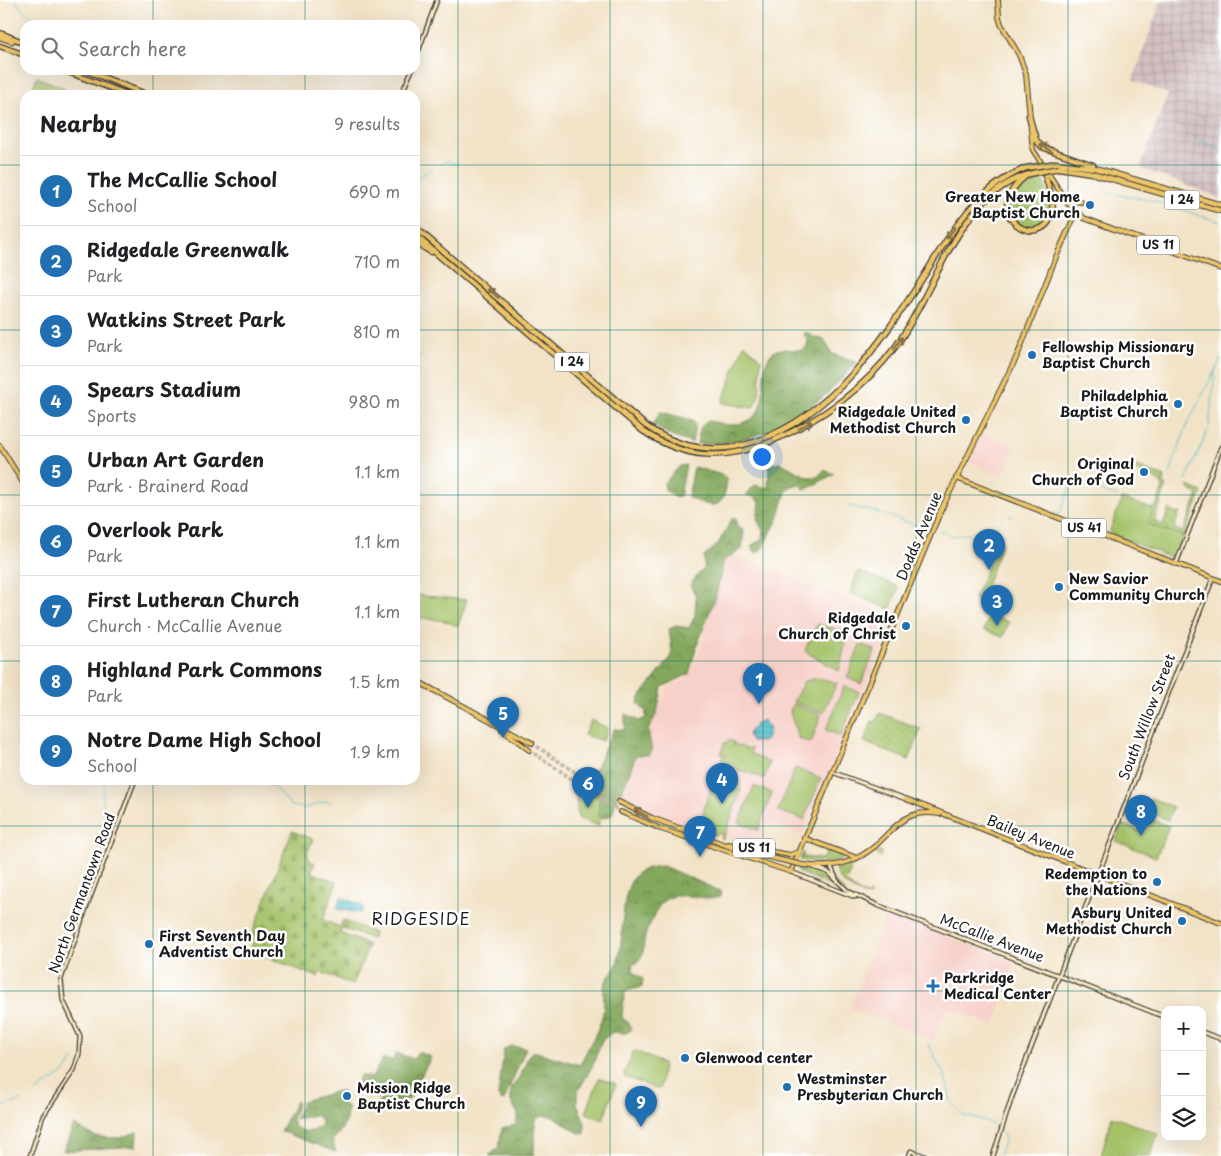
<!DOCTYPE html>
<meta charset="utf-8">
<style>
:root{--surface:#fff;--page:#f2f2f2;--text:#202124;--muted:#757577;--line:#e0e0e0;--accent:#1f6fb2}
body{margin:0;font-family:"Playpen Sans",sans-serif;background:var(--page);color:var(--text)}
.controls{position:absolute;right:15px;bottom:15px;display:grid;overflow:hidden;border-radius:10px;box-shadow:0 5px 20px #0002}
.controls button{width:45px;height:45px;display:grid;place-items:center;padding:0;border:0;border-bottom:1px solid var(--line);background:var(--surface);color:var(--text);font:25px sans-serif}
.you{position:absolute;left:761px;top:456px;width:18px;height:18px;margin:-12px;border:4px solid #fff;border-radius:50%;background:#1a73e8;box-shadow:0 0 0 8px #1a73e833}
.badge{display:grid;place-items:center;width:32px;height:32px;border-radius:50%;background:var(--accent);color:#fff;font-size:16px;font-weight:700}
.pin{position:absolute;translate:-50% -41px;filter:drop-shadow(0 1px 2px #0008)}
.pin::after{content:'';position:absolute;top:26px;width:18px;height:15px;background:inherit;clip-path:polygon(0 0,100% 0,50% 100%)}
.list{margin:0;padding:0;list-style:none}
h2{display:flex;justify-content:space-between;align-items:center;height:65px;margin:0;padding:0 20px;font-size:21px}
h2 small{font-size:16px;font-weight:400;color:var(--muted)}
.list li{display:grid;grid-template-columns:32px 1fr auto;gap:15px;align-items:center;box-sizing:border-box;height:70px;padding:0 20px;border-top:1px solid var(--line)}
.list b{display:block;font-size:19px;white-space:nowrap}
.list p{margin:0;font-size:16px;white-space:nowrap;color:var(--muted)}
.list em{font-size:16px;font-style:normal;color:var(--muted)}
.icon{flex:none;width:28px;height:28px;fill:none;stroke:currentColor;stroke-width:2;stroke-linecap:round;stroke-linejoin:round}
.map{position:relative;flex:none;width:1221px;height:1156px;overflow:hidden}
.search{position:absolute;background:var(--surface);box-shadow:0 5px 20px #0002;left:20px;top:20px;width:400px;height:55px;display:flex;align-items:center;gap:12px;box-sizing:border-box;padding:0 18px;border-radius:15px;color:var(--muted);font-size:19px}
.panel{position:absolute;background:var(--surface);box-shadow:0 5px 20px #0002;left:20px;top:90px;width:400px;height:695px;border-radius:15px}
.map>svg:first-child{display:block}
.built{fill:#f7d1c9}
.industrial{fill:url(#industrial-grid)}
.grass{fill:url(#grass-dots);stroke:#606f42}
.forest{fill:url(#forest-crowns);stroke:#50623c}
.cemetery{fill:url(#cemetery-stones);stroke:#606f42}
.park{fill:#a5c269;stroke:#606f42}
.water{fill:url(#water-rules);stroke:#366d72}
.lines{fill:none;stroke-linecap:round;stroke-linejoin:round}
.stream{stroke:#51bec9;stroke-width:1}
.primary-tunnel{stroke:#c7bba5;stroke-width:4;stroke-dasharray:4 2;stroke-linecap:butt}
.secondary-casing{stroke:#3c3a36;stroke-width:5.5}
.primary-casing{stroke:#3c3a36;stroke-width:6}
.motorway-casing{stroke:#3c3a36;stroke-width:7}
.secondary{stroke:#f8e8c3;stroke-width:3}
.primary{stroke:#edc569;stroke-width:4}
.motorway{stroke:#edc569;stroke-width:4.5}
.primary-bridge-casing{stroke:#3c3a36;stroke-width:6;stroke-linecap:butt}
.motorway-bridge-casing{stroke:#3c3a36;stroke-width:7;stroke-linecap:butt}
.primary-bridge{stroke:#edc569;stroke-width:4}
.motorway-bridge{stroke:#edc569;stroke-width:4.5}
.oneway{stroke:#847042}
.grid{fill:none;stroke:#0f766e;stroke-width:1;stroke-opacity:0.55}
.poi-dot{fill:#1f6fb2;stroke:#fff;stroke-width:2}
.labels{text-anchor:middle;stroke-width:5;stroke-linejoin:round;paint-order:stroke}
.shield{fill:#fff;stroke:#606060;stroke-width:1}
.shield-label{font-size:12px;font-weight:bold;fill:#1c1c1c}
.poi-label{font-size:14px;font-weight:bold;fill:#1c1c1c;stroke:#fff;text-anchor:end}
.street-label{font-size:14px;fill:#1c1c1c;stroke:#fff}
.quarter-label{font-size:16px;letter-spacing:1px;fill:#1c1c1c;stroke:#fff}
</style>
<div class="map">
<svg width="1221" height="1156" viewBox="0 0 1221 1156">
<defs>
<pattern id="industrial-grid" width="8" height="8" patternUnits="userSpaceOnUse" patternTransform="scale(1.25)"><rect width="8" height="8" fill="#d2bfc1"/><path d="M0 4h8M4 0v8" fill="none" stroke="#b4a4a5"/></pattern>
<pattern id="grass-dots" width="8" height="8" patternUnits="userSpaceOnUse" patternTransform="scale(1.25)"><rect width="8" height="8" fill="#a5c269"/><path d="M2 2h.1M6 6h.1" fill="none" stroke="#8da65a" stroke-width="1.8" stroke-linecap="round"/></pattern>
<pattern id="forest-crowns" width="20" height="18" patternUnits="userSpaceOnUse" patternTransform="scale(1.25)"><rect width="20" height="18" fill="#84a85d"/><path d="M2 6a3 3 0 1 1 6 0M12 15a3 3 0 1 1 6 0" fill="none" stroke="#6b884c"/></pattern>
<pattern id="cemetery-stones" width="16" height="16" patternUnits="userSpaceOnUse" patternTransform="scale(1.25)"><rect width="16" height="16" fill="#a5c269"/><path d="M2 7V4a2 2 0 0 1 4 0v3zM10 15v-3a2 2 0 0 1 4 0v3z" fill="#8da65a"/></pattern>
<pattern id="water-rules" width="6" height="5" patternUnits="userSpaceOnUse" patternTransform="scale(1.25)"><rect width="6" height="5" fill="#51bec9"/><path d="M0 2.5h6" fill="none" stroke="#429aa2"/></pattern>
</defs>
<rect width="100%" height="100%" fill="#fff"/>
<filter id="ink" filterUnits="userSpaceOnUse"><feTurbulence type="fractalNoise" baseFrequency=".02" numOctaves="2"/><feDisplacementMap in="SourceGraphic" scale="10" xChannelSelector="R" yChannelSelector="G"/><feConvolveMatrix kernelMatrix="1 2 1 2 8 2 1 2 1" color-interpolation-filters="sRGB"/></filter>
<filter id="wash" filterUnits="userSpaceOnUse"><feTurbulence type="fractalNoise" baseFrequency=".0096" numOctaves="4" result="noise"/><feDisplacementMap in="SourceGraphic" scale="20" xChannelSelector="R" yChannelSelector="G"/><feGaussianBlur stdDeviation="1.12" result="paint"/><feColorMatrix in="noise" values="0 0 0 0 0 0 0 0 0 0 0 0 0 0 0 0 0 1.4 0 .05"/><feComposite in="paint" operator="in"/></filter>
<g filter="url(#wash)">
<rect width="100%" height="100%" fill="#f2e3c7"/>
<path class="built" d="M982 433 1014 447 1002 477 968 461Z
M735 556 894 617 803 835 765 821 755 845 738 838 702 833 646 812 622 799 628 775 638 757 649 755 651 745 647 733 664 695 669 687 687 678 697 658 720 583 725 561Z
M887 913 1016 963 994 1026 946 1007 933 1041 850 1008Z"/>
<path class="industrial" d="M1161 0H1221V198L1140 168 1168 94 1133 80Z"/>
<path class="grass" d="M1041 175 1049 199V214L1039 226C1002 237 996 186 1041 175Z
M1135 466 1165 477 1163 482 1166 487 1154 521 1163 525 1169 509 1176 514 1180 512 1174 528 1183 532 1198 494 1191 491 1188 486 1202 492 1184 537 1148 524 1152 509 1157 505 1163 487C1157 476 1142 474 1132 471Z
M880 713 921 729 909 760 864 742 872 721 876 722Z
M827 850 843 856 842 860 826 863 800 860 803 852V857L823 859Z
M875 851 882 852 880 857 875 853 864 859 865 861 857 863 850 868V873H848V877L845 880C850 887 860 896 871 895L869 897C855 891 840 885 835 870L861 860Z
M797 867 825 872 845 892 799 872Z"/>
<path class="forest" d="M806 332 815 338 824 339 832 354 857 362C814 414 766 444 697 444L700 428 707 421C715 421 722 425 730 425 780 422 753 376 771 354 781 343 796 355 806 348L808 341 804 334Z
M660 412 693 420 695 425 692 443 673 437 653 425Z
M781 463 808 477H817L824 470 834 474 805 490 800 484 792 486 786 492 778 519 762 549 756 553 751 546 761 540 764 533 757 519 760 504 755 497 746 495 755 485 768 488 769 467 771 464Z
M686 465 680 496 676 497 665 490 664 483 680 466Z
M694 467 722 475 727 480C724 512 712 508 688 497Z
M733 517 736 518 738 526 744 530 742 549 724 560 716 595 696 648 689 674 662 687 657 713 648 730 652 751 649 755H638L635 758 622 791 617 797 612 815 600 819 581 801V789L585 774 595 769 614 729 625 730V714L639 721 646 718V712L638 704 640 697 669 660 672 652 669 629 676 626 689 628 695 616 696 597 691 586 694 579 704 568V557L718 544Z
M663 866 720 891 722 896C703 903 679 888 662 902 658 905 657 911 655 915 652 921 648 927 646 933 641 949 648 954 632 966L634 972 643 979 642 987 626 991C624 996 622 1012 622 1018L629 1023 631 1030 626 1033 613 1032 602 1040 592 1067 577 1093V1103L585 1123V1134C569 1133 556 1108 537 1118 532 1130 536 1143 533 1156H489L499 1147 502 1128 516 1125 518 1113C503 1094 512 1089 522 1072 527 1063 525 1058 533 1051L580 1065C587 1048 599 1032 603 1013 605 1003 602 993 605 983 608 975 615 970 617 964 625 939 619 900 633 878 640 868 651 867 663 866Z
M511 1046 526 1048 507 1093 504 1101 501 1100 498 1097 504 1049Z
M418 1052 431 1057 410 1098 398 1107 387 1109 377 1104 381 1098 356 1086 360 1075 372 1078 382 1059 393 1060 396 1053 414 1059Z
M341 1090 343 1091 341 1103 347 1107C348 1121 342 1131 332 1141L336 1152 280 1131 296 1101 298 1103 292 1120 294 1126C303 1133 314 1134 321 1124L320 1118 315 1115 295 1119 303 1101Z
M74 1125 96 1137 120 1138 137 1132 136 1146 63 1151Z"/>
<path class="cemetery" d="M292 831 313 839 307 854 310 861 315 863 311 872 337 882 323 920 340 927 343 920 374 933 372 939 342 928 340 933 369 945 353 985 320 972 318 977 250 951 254 940 250 939Z"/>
<path class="park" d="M37 77 64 88 61 95H38L31 92Z
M744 344 761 359 759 395 753 408 722 403Z
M1122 499 1153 509 1148 524 1184 537 1174 559 1109 533Z
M1000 539 1002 543 980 601 976 602 974 598Z
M858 571 899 587 890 609 850 593Z
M415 595 467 600 458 626 445 621 415 617Z
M990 614 1009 622 1003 637 984 630Z
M818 624 848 633 839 671 805 651 813 631Z
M860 644 875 650 861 684 847 678Z
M819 678 837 683 823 713 793 702 804 681Z
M844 686 859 692 841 736 826 730Z
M793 704 821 715 811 743 798 738 790 711Z
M591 720 608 728 603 741 584 735Z
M729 740 734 742 733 746 735 744 747 749 751 748V754L770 763 764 778 721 764 722 757 726 755 721 754 724 743H727Z
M795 768 821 778 804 820 778 811Z
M727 774 738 779 741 791 723 839H721L722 833 714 835 707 832 701 820C705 806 711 777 727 774Z
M754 786 772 793 758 830 739 823Z
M578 789 600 798C596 809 602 816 598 826L578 818 576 800Z
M1151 798 1173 807 1168 820 1146 811Z
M1145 817 1169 826 1156 857 1116 841 1122 824 1139 831Z
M636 1051 663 1064 660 1088 657 1089 625 1077 624 1074 633 1052Z
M599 1078 616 1084 603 1120 586 1113Z
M1112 1116 1158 1134 1150 1156H1101Z"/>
<path class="water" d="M763 720 769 727 766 740 762 742H751L748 734 756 724Z
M341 897 361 905 363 909 361 913 337 909Z"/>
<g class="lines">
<path class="stream" d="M16 0C22 16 42 20 57 25
M1188 134 1221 151
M438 166 445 161 458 164
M416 178 432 169
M1105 192 1154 201 1221 222
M415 359 421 355
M1190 419 1221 359
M1209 426 1215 371
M1170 473 1188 422
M1186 480 1208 430
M1077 483 1117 496
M849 506 880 513
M1039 507 1059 515 1073 481
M884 514 915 525 930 528
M1009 516 1013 517
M993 530 1002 521
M941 531 952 536 975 533
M980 533H988
M106 780C99 798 103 809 115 824
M260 780 272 785 291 806 305 808 327 801 333 803
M928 1044 945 1076 952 1104 963 1115 987 1121 1000 1130
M36 1092 64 1073 74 1059
M12 1104 21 1100
M0 1107 8 1105
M999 1156 1005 1139 1002 1133"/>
</g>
</g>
<g filter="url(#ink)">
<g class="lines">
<path class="primary-tunnel" d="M532 743 619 802
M529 750 621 812"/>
<g class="secondary-casing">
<path id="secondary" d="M415 60 437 0
M401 95 412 70
M1176 564 1221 447
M832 772 906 799
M813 867 828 872 848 891 877 905 1165 1017
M831 867 836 878
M791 872 855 897
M1202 1032 1221 1039
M30 1156 43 1116 74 1070 79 1054 80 1036 63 1000 61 979 88 903 135 780
M909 1156 911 1151 925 1156
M993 1156 1012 1097 1213 578"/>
</g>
<g class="primary-casing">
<path id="primary" d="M998 0 999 17 1001 24 1019 55 1026 74 1033 150 1068 204 1084 218 1221 269
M1066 200 1081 202
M0 446 25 486
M956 478 1221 581
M415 680 532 743
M502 729 529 750
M906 799 1221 923
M619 802 652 818 742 851
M621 812 661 829 791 872 941 510 1018 354 1056 257 1076 213
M804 838 857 858
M728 844 790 855 799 852
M803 865C829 869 854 864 875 846 897 826 905 808 940 814"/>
</g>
<g class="motorway-casing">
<path id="motorway" d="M0 33 25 43
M0 37 12 41
M0 46 25 55
M63 70 129 95
M85 70 148 95
M1029 116 1036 140 1042 147 1093 165
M1056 163 1095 168 1221 205
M1059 168 1092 173 1221 211
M1027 175C975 215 1041 253 1052 214 1055 200 1046 181 1043 168
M415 227 646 426C681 450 717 455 757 441 835 413 881 342 924 276 951 232 976 188 1026 168
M415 235 643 431C686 460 725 461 772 441 820 420 865 388 896 346 937 289 958 192 1033 173
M415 242 431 252"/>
</g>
<use href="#secondary" class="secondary"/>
<use href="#primary" class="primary"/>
<use href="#motorway" class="motorway"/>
<g class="primary-bridge-casing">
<path id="primary-bridge" d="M742 851 803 865"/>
</g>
<g class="motorway-bridge-casing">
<path id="motorway-bridge" d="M1026 168 1056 163
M1033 173 1059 168"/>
</g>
<use href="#primary-bridge" class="primary-bridge"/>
<use href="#motorway-bridge" class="motorway-bridge"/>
</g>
<defs><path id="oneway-shaft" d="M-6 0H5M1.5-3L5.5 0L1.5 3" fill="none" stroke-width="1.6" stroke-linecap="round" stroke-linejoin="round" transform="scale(1.25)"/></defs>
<g class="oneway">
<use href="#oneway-shaft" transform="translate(1046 148) rotate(-148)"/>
<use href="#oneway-shaft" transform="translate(951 233) rotate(126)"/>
<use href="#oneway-shaft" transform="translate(493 293) rotate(-139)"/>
<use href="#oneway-shaft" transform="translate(898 343) rotate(-55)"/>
<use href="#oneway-shaft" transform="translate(805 425) rotate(-30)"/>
<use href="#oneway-shaft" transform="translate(641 813) rotate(-154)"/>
</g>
</g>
<path class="grid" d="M153 0V25M305 0V25M458 0V1156M610 0V1156M763 0V1156M916 0V1156M1068 0V1156M153 70V95M305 70V95M0 165H25M415 165H1221M0 330H25M415 330H1221M0 495H25M415 495H1221M0 661H25M415 661H1221M153 780V1156M305 780V1156M0 826H1221M0 991H1221"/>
<g class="poi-dot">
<circle cx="1090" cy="205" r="5"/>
<circle cx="1032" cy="355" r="5"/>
<circle cx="1178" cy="404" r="5"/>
<circle cx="966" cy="420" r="5"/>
<circle cx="1144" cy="472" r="5"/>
<circle cx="1059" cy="587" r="5"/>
<circle cx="906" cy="626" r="5"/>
<circle cx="1157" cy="882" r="5"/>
<circle cx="1182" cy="921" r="5"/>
<circle cx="149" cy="944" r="5"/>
<path d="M930.5 978.5h5v5h5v5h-5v5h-5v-5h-5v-5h5z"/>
<circle cx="685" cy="1058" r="5"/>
<circle cx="787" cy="1087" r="5"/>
<circle cx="347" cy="1096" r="5"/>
</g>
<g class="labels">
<g class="shield">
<rect x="1164.5" y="190.5" width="35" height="19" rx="4"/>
<rect x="1137" y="235.5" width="42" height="19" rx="4"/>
<rect x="554.5" y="352.5" width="35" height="19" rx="4"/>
<rect x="1061.5" y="518.5" width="45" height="19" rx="4"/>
<rect x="733" y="838.5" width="42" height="19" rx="4"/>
</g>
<g class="shield-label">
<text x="1182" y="204">I 24</text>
<text x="1158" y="249">US 11</text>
<text x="572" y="366">I 24</text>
<text x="1084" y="532">US 41</text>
<text x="754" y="852">US 11</text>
</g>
<g class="poi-label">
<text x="1080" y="202">Greater New Home<tspan x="1080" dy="16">Baptist Church</tspan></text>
<text x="1042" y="352" text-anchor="start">Fellowship Missionary<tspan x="1042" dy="16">Baptist Church</tspan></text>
<text x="1168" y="401">Philadelphia<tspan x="1168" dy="16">Baptist Church</tspan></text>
<text x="956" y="417">Ridgedale United<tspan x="956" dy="16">Methodist Church</tspan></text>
<text x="1134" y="469">Original<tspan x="1134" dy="16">Church of God</tspan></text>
<text x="1069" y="584" text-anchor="start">New Savior<tspan x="1069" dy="16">Community Church</tspan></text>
<text x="896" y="623">Ridgedale<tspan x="896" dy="16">Church of Christ</tspan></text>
<text x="1147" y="879">Redemption to<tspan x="1147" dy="16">the Nations</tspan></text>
<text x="1172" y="918">Asbury United<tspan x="1172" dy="16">Methodist Church</tspan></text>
<text x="159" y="941" text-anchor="start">First Seventh Day<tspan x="159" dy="16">Adventist Church</tspan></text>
<text x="944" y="983" text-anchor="start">Parkridge<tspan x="944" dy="16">Medical Center</tspan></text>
<text x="695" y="1063" text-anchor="start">Glenwood center</text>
<text x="797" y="1084" text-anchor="start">Westminster<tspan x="797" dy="16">Presbyterian Church</tspan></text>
<text x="357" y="1093" text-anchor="start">Mission Ridge<tspan x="357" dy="16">Baptist Church</tspan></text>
</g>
<g class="street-label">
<text transform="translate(919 536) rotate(-67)" y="5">Dodds Avenue</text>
<text transform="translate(1147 717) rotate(-69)" y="5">South Willow Street</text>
<text transform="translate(1031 837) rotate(22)" y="5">Bailey Avenue</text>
<text transform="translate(82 893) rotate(-70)" y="5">North Germantown Road</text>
<text transform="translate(992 938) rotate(21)" y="5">McCallie Avenue</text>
</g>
<g class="quarter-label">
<text x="421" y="925">RIDGESIDE</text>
</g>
</g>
</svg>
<div class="controls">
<button>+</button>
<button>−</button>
<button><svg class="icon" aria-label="layers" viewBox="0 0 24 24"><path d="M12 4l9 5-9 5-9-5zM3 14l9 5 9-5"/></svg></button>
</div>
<div class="you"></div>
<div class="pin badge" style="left:759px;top:704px">1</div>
<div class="pin badge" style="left:989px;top:570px">2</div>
<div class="pin badge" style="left:997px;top:626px">3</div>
<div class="pin badge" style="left:722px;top:804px">4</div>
<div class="pin badge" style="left:503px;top:738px">5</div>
<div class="pin badge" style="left:588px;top:808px">6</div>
<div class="pin badge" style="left:700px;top:857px">7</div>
<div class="pin badge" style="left:1141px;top:836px">8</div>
<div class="pin badge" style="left:641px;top:1127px">9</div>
<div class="search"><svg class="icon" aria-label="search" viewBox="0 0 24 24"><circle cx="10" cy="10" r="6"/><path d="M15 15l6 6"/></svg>Search here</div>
<section class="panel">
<h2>Nearby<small>9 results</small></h2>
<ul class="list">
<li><span class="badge">1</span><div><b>The McCallie School</b><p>School</p></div><em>690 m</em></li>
<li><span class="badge">2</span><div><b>Ridgedale Greenwalk</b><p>Park</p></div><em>710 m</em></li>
<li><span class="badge">3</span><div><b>Watkins Street Park</b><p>Park</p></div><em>810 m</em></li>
<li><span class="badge">4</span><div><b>Spears Stadium</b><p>Sports</p></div><em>980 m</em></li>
<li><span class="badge">5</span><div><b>Urban Art Garden</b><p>Park · Brainerd Road</p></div><em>1.1 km</em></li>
<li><span class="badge">6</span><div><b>Overlook Park</b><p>Park</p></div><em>1.1 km</em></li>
<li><span class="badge">7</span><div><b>First Lutheran Church</b><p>Church · McCallie Avenue</p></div><em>1.1 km</em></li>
<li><span class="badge">8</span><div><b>Highland Park Commons</b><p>Park</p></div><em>1.5 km</em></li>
<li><span class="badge">9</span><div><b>Notre Dame High School</b><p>School</p></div><em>1.9 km</em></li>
</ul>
</section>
</div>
